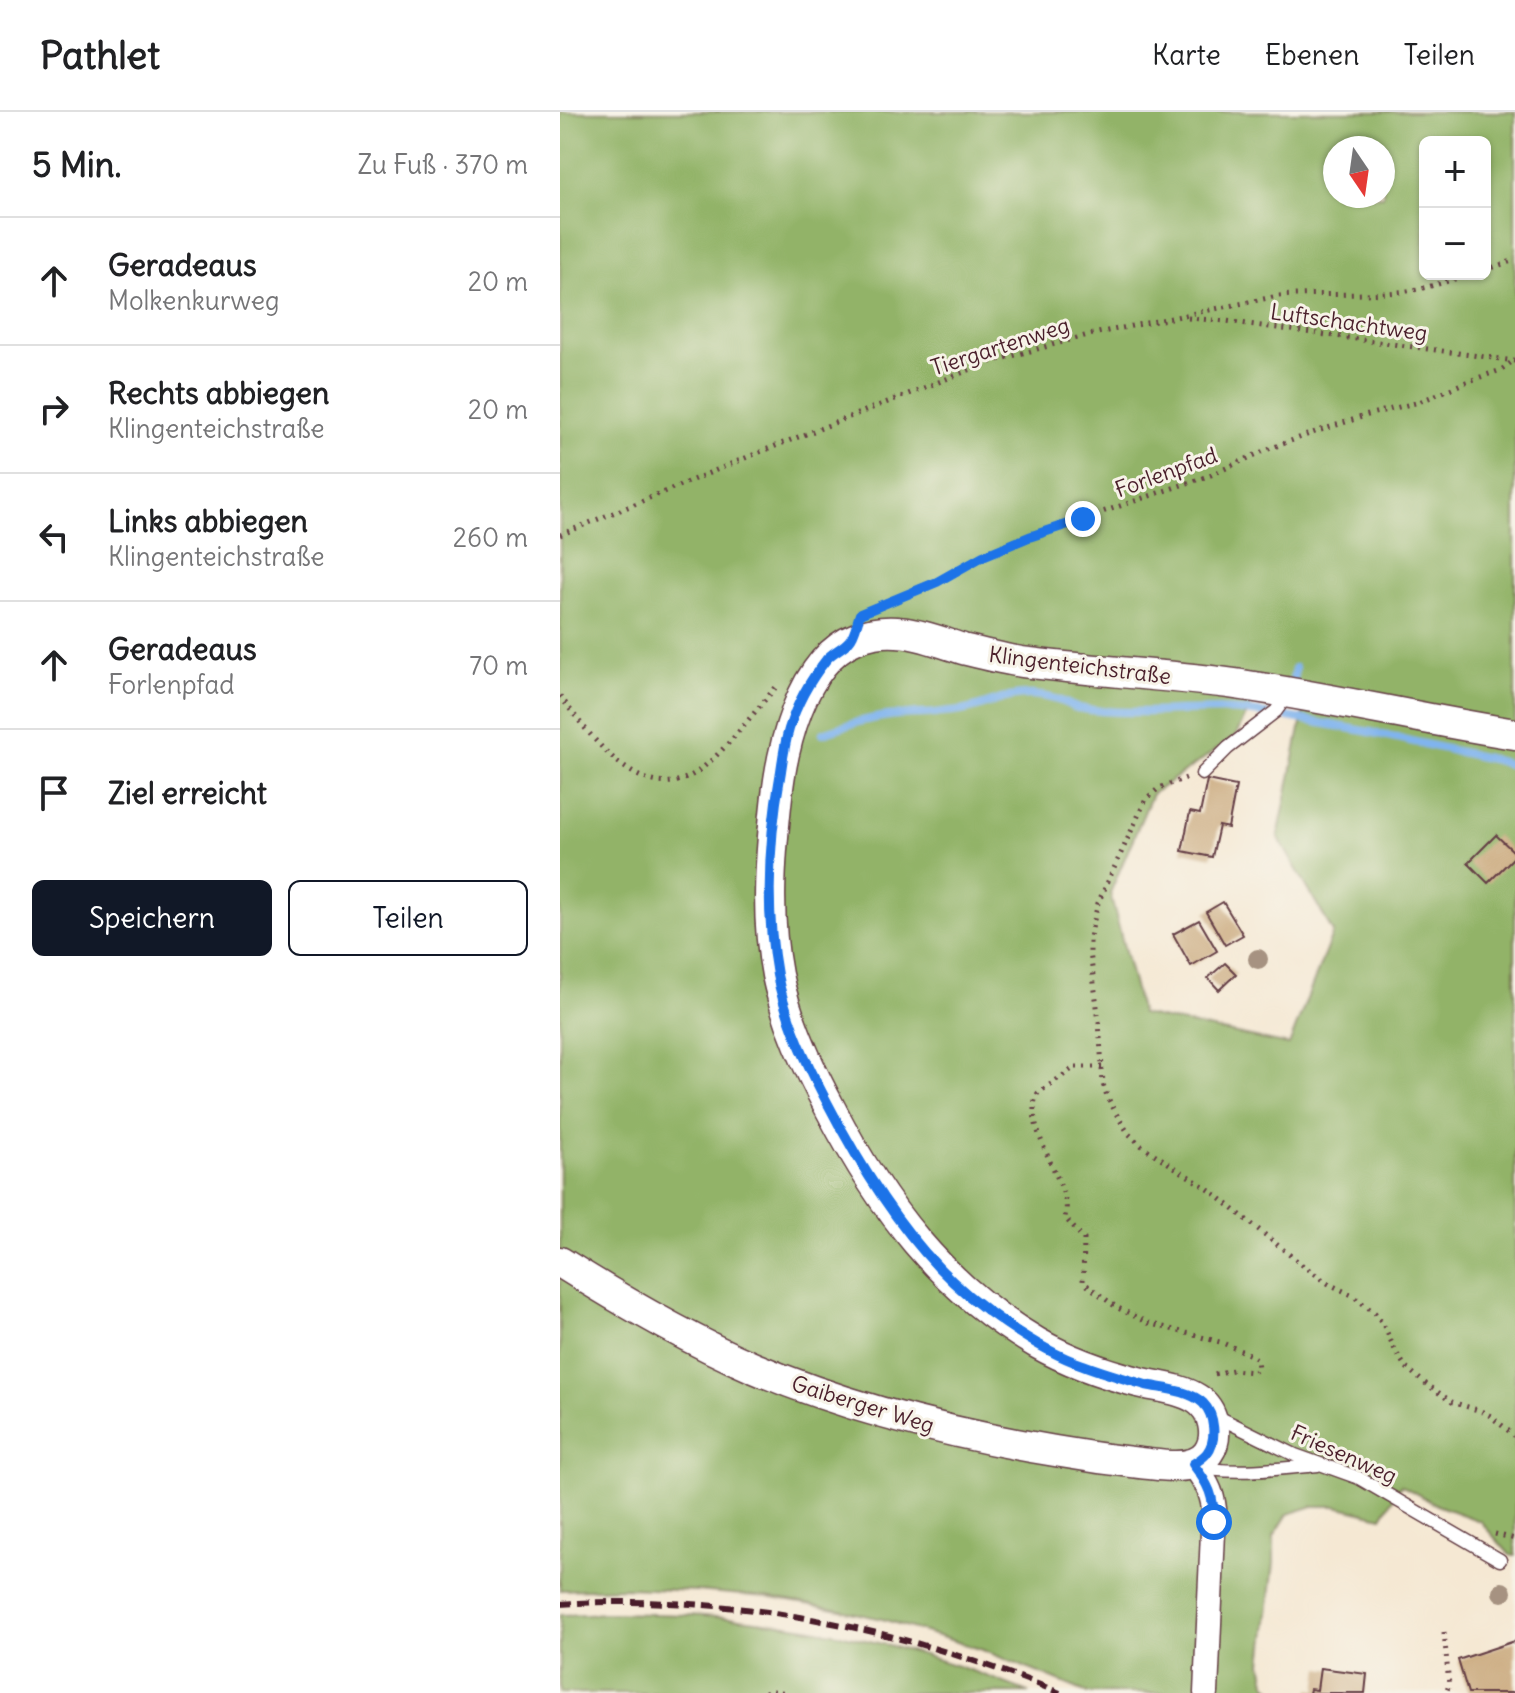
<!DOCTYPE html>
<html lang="de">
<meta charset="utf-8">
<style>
:root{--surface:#fff;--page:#f6f6f6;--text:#202124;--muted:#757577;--line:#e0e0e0;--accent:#111827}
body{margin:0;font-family:Delius,sans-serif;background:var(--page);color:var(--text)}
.controls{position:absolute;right:24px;top:24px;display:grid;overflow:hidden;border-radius:12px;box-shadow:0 2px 6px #0004}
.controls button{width:72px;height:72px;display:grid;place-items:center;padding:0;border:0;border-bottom:2px solid var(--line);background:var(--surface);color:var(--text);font:40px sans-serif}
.compass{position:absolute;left:763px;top:24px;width:72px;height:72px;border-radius:50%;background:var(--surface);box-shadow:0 2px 6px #0004;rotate:167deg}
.stop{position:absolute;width:24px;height:24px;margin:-18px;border:6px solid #1a73e8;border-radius:50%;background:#fff}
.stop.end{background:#1a73e8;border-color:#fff;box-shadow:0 2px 8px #0008}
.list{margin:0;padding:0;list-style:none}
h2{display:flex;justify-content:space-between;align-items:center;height:104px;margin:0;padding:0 32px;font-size:34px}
h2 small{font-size:26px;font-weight:400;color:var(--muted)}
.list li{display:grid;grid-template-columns:52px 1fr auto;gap:24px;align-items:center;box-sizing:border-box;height:128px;padding:0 32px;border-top:2px solid var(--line)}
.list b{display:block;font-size:30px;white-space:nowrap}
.list p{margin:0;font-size:26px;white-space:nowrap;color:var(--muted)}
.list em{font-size:26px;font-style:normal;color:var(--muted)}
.actions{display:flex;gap:16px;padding:24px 32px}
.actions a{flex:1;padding:18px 0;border:2px solid var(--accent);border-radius:12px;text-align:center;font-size:28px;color:var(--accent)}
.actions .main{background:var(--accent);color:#fff}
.icon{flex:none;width:44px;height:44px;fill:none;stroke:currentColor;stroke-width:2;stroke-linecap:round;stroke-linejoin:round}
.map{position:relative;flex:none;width:955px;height:1581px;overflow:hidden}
header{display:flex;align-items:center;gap:48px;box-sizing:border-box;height:112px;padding:0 40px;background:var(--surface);border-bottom:2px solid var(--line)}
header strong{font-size:38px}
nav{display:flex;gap:44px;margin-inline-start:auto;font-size:28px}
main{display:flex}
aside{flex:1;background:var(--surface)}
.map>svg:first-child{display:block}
.forest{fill:#92b367;stroke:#6e6949;stroke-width:2;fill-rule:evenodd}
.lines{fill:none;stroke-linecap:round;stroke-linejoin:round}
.stream{stroke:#80b4ee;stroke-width:8}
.building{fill:#cbaa7f}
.service-casing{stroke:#643d44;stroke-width:15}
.minor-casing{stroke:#643d44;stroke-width:27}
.tertiary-casing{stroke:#643d44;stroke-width:33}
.path{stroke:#643d44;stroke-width:5;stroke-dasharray:2 6;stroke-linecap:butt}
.service{stroke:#fff;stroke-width:12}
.minor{stroke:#fff;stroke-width:24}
.tertiary{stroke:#fff;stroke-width:30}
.rail{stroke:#4a1f2b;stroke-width:6;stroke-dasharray:12 6;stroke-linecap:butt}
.tree{fill:#a69281}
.route{stroke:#1a73e8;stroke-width:10}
.labels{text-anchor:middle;stroke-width:6;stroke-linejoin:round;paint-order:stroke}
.street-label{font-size:22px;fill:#4a1f2b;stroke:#f7f3e8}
</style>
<header>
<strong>Pathlet</strong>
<nav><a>Karte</a><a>Ebenen</a><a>Teilen</a></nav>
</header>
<main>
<aside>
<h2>5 Min.<small>Zu Fuß · 370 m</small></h2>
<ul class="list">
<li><svg class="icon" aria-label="ahead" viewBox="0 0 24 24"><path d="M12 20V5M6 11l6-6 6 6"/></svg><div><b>Geradeaus</b><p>Molkenkurweg</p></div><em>20 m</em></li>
<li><svg class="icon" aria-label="right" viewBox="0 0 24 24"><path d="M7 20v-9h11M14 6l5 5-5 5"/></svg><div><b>Rechts abbiegen</b><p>Klingenteichstraße</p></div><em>20 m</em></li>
<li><svg class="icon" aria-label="left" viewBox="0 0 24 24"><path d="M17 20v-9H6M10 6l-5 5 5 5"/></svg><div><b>Links abbiegen</b><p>Klingenteichstraße</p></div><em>260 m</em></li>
<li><svg class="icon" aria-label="ahead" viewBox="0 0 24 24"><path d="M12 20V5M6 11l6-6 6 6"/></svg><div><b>Geradeaus</b><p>Forlenpfad</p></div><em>70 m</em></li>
<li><svg class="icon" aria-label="arrive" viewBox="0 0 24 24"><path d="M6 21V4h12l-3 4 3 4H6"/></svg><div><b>Ziel erreicht</b></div></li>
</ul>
<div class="actions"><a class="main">Speichern</a><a>Teilen</a></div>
</aside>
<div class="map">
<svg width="955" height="1581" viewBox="0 0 955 1581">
<rect width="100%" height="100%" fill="#f7f3e8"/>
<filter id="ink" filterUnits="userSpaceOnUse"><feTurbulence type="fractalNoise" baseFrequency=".0125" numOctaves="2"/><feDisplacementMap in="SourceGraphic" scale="16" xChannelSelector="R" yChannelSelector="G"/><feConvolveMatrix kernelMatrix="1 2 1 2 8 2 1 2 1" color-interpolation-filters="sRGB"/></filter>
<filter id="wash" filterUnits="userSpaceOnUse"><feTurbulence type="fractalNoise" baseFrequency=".006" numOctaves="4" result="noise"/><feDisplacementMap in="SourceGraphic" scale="32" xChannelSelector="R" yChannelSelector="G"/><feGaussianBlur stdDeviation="1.8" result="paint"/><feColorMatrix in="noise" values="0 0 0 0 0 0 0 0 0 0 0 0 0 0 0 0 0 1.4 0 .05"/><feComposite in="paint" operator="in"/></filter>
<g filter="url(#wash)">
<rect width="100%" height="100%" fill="#f5e8d3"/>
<path class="forest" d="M0 0H955V1444L950 1443 920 1409 879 1394 841 1373 822 1405 776 1394H753L728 1402 714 1424V1451L702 1551 706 1570 716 1581H528L420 1537 322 1507 281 1498 206 1485 137 1479 67 1476 0 1478ZM865 30H925V162H865ZM775 36H823V84H775ZM692 591 744 597 718 725 773 820 729 933 581 902 550 781 592 682 675 625Z
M52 1501C83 1502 114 1502 144 1504 255 1511 367 1538 470 1581H0V1503Z"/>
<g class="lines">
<path class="stream" d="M733 568 735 556
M722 604 810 620 931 647 955 654
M263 621C284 614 305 607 328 604 352 601 376 603 400 599 427 595 443 582 471 583 481 584 492 585 501 589 507 591 511 595 517 596 535 599 554 600 572 600 617 601 661 594 706 602"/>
</g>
<g id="blocks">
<path class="building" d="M647 668 676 674 668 716 659 714 652 745 622 739 630 700 640 702Z
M936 723 955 741V744L928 771 908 751Z
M663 790 683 823 665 833 646 800Z
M639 808 657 839 631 854 613 822Z
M665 851 676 862 659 878 648 866Z
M955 1529V1581H908L898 1548Z
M760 1556 807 1562 805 1581H749L750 1577 757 1578Z"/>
</g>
</g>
<g filter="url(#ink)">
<use href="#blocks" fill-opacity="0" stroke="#643d44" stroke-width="2"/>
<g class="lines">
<g class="service-casing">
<path id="service" d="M642 662 668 636 716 599 721 592 723 580
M654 1303 735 1343 799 1366 940 1448
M638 1354C667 1364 726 1356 758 1353"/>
</g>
<g class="minor-casing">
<path id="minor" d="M633 1352C644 1367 652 1378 654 1397L646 1581"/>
</g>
<g class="tertiary-casing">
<path id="tertiary" d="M0 1150C62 1189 125 1226 192 1255 288 1296 392 1322 495 1339 523 1344 551 1348 580 1351 591 1352 604 1354 616 1354 628 1354 641 1351 648 1341 660 1324 653 1297 637 1287 620 1276 597 1275 578 1270 542 1261 509 1249 477 1231 381 1175 321 1094 271 998 248 955 227 910 217 863 206 806 210 750 216 693 221 640 240 548 297 526 334 511 368 526 403 537 423 542 442 547 462 550 531 559 600 562 668 571 764 584 859 607 955 622"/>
</g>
<path class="path" d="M925 158 955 148
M628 206 666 209 955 249
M0 423 195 342 427 251 528 223 718 184C758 181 798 184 838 180 863 178 887 169 911 162
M323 492 377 470 423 444 469 425 651 363 706 338 758 319 811 302 859 290 906 270 941 258 953 249
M0 584C30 623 84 702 141 657 170 634 192 602 216 575
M626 666 599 676 586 687 538 791 530 825V840L539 910 543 972 547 984 558 1005 569 1022 582 1034 651 1079 741 1152 769 1172 792 1183 815 1201 823 1212 837 1242 845 1254 862 1269 892 1290 921 1299 929 1303 955 1324
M542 955H515L478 981C461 1009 503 1064 506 1093 507 1096 505 1103 505 1106L524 1127 523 1170 556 1195 588 1211 660 1230 691 1243 697 1247 698 1256 694 1260 673 1258 649 1263
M935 1422 955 1427
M884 1520 889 1573 886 1581
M205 1581 213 1579 228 1581"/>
<use href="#service" class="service"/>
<use href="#minor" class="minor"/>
<use href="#tertiary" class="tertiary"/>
<path class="rail" d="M0 1492C174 1481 339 1515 500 1581"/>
</g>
<g class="tree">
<circle cx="698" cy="847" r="10"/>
<circle cx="942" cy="1480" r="10"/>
</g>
</g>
<g class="lines" filter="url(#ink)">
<path class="route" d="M523 407 469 425 423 444 377 470 300 502C297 510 295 523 289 529 282 537 272 540 266 548 250 568 236 594 229 617 225 630 223 645 221 659 209 725 205 796 217 863 226 908 246 951 268 992 298 1050 333 1108 379 1156 413 1192 476 1237 523 1253 544 1261 565 1267 586 1273 605 1277 628 1278 643 1291 655 1303 657 1328 647 1341 643 1346 638 1349 633 1352 649 1373 654 1384 654 1410"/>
</g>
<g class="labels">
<g class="street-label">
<text transform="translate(789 210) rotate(8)" y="8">Luftschachtweg</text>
<text transform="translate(440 234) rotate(-18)" y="8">Tiergartenweg</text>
<text transform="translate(606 360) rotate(-20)" y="8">Forlenpfad</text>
<text transform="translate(520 553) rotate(7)" y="8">Klingenteichstraße</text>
<text transform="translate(303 1292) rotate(17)" y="8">Gaiberger Weg</text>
<text transform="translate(784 1342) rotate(24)" y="8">Friesenweg</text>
</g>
</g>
</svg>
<div class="controls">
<button>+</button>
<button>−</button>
</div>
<svg class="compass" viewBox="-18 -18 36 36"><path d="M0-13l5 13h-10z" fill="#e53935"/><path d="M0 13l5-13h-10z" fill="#757577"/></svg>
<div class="stop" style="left:654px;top:1410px"></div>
<div class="stop end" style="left:523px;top:407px"></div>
</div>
</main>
